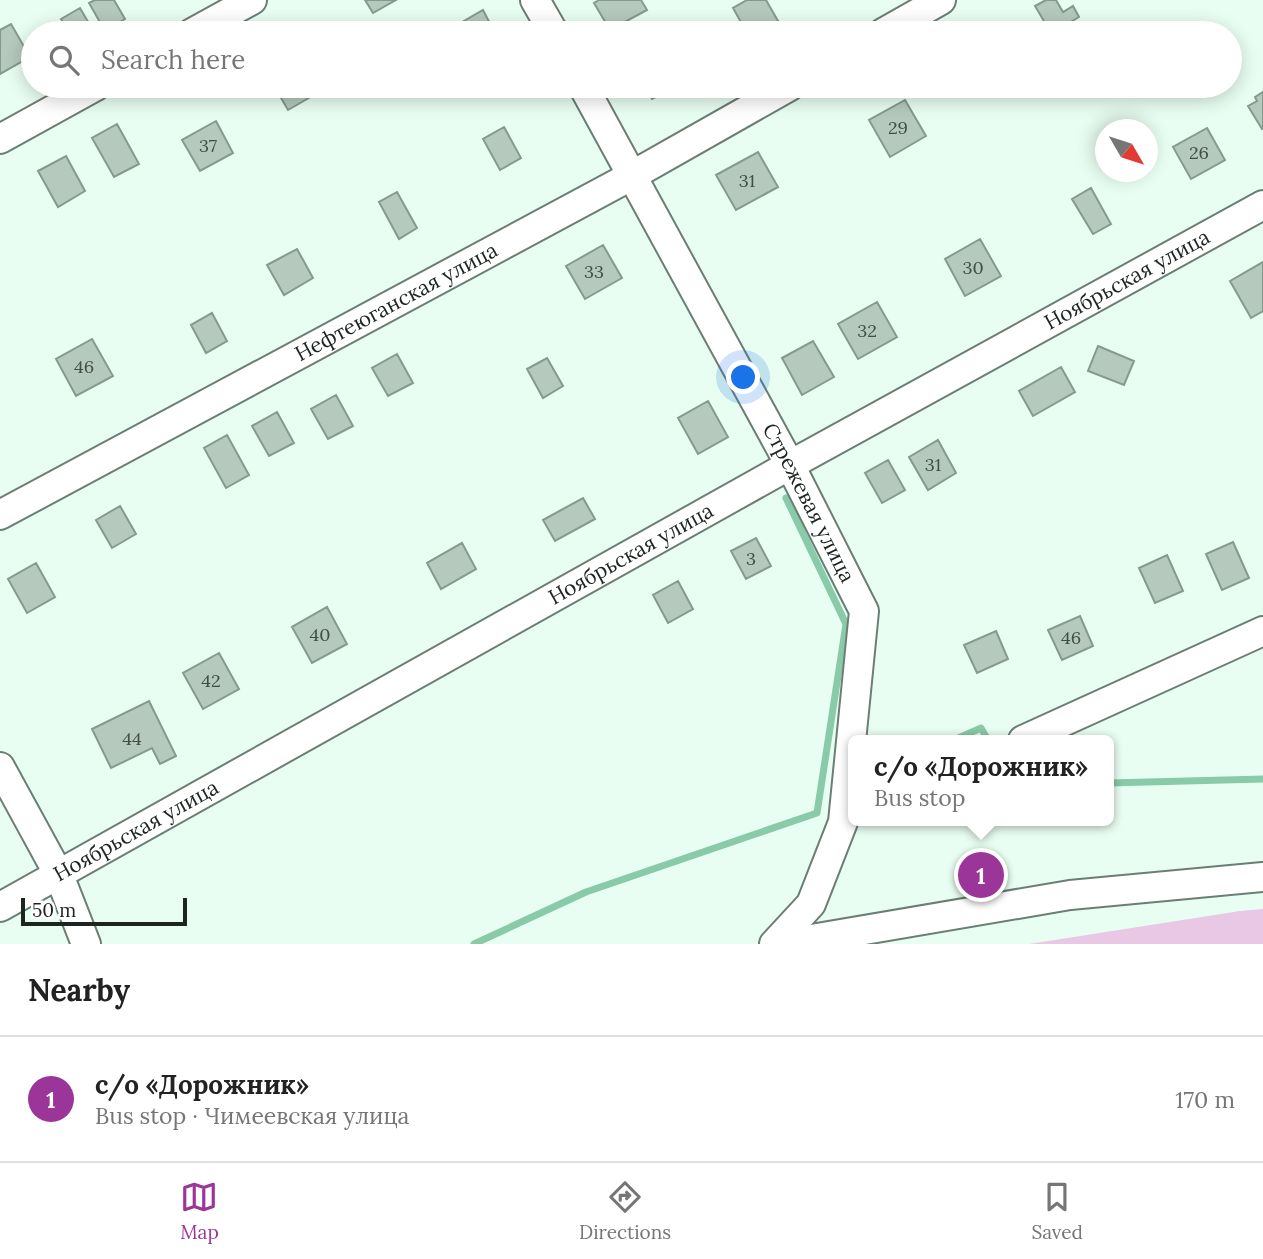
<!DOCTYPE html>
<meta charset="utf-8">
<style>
:root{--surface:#fff;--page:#f2f2f2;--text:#222;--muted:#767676;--line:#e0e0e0;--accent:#9c3599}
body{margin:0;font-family:Lora,serif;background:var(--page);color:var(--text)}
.compass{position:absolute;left:1095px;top:119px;width:63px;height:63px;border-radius:50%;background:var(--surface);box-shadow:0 4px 18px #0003;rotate:129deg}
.scale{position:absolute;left:21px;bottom:18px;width:166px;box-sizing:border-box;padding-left:7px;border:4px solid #1d2521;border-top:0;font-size:19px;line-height:24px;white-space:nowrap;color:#1d2521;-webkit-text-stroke:5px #fff;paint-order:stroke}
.you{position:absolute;left:744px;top:378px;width:24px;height:24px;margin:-18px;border:5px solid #fff;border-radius:50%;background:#1a73e8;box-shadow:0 0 0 10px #1a73e833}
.badge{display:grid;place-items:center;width:46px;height:46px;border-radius:50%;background:var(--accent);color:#fff;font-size:23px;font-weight:700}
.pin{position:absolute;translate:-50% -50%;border:4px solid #fff;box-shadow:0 2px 7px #0006}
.popup{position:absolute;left:848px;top:735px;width:266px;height:91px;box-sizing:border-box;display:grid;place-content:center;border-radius:10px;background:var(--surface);filter:drop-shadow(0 2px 5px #0005);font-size:23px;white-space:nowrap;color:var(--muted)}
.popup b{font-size:26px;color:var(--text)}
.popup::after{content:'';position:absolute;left:50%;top:100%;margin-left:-14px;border:14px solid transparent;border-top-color:var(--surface)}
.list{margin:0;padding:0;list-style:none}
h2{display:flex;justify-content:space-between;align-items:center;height:91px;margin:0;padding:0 28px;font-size:30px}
h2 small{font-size:23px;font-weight:400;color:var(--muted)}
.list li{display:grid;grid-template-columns:46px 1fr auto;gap:21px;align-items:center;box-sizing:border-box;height:126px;padding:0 28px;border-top:2px solid var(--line)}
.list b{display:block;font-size:26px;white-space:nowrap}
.list p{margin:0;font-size:23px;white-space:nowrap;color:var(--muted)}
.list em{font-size:23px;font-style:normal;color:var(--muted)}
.icon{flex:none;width:38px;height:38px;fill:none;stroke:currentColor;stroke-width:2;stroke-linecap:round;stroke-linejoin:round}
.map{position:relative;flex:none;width:1263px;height:944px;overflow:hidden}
.search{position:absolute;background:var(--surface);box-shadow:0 4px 18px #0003;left:21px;right:21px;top:21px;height:77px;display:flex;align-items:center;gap:18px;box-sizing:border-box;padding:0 24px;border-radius:38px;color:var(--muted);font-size:26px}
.sheet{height:217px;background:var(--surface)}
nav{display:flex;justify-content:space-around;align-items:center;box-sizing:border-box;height:98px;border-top:2px solid var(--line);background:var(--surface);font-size:19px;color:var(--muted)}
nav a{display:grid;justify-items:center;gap:4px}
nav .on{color:var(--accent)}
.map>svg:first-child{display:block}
.green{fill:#e9c8e6}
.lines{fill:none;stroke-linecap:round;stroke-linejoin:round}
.stream{stroke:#89caa8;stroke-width:7}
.building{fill:#b5c9bd;stroke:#86998e;stroke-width:2}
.minor-casing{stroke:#6b7e74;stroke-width:32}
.minor{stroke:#fff;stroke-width:28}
.labels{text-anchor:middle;stroke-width:7;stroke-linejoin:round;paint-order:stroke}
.number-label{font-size:18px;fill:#434e48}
.street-label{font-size:21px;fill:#1d2521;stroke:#fff}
</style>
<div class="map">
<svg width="1263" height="944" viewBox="0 0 1263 944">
<rect width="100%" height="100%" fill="#e9fef2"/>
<path class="green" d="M1263 909V944H1029L1240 911Z"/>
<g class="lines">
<path class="stream" d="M954 740 981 728 988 740
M1109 783 1263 779
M474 944 586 892 817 813 846 624 786 498"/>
</g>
<path class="building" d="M95 0H114L125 19 105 31 89 3Z
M365 0H396L373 13Z
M599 0H641L647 10 610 30 594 3Z
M747 0H766L778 21 757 33H747L733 8Z
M1046 0H1056L1063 12 1073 6 1079 17 1069 23 1073 29 1065 33H1051L1035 6Z
M80 8 94 32 69 33 61 19Z
M483 10 495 33H462L457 25Z
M11 24 30 57 0 74V30Z
M352 25 357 33H337Z
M707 26 711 33H695Z
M274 86H318L321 91 288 110Z
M645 86H677L652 99Z
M940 86H964L946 96Z
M1263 92V128L1262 129 1248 106 1257 101 1255 97Z
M905 100 926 136 890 157 869 120Z
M216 121 233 153 200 171 182 140Z
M117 124 139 164 114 177 92 138Z
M504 127 521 158 500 170 483 139Z
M1207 128 1225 160 1191 179 1173 147Z
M758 152 778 187 736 210 716 175Z
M66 156 85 191 58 207 38 171Z
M1091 188 1111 224 1093 234 1072 199Z
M397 192 417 228 399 239 379 202Z
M980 239 1001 276 965 296 945 259Z
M603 245 622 278 585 299 566 266Z
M297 249 313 278 284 295 267 265Z
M1263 262V311L1251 318 1230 281Z
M877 302 897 337 858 359 838 324Z
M212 313 227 341 206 353 191 325Z
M92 339 113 376 76 396 56 359Z
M813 341 834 377 802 395 782 358Z
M1098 346 1134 361 1124 385 1088 371Z
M397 354 413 383 388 396 372 368Z
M547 358 563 386 543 398 527 369Z
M1061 367 1075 392 1033 416 1019 391Z
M336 395 353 426 328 439 311 409Z
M708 401 728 437 698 454 678 418Z
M277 412 294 443 269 456 252 426Z
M227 435 249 475 226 488 204 448Z
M938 440 956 473 928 490 909 457Z
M888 460 905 490 882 503 865 473Z
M583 498 595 519 555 541 543 520Z
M120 506 136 534 112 548 96 520Z
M756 538 771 566 746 579 731 551Z
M1233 542 1249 578 1222 590 1206 554Z
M462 543 476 569 441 589 427 563Z
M1167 555 1183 591 1155 603 1139 568Z
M36 563 55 597 27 613 8 579Z
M678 581 693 609 668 623 653 595Z
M327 607 347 644 312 663 292 627Z
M1080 616 1093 646 1062 660 1048 630Z
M996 631 1008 659 977 673 964 645Z
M219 653 239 689 203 709 183 673Z
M149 701 176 756 160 764 152 748 111 768 92 729Z"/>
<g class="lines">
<g class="minor-casing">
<g id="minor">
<path d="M535 0 554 33"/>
<path d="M192 33 252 0"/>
<path d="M883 33 941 0"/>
<path id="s1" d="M583 86 790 465 864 611 843 822 811 904 774 944"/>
<path d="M0 139 96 86"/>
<path id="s2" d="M0 515 633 175 790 86"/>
<path d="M1023 740 1263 631"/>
<path d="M0 767 59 875 86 944"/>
<path id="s3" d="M0 907 790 465 1263 205"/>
<path d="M782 944 1070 895 1263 877"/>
</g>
</g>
<use href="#minor" class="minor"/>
</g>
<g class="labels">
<g class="number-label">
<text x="898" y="134">29</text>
<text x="208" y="152">37</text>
<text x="1199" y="159">26</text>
<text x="747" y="187">31</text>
<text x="973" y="274">30</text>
<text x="594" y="278">33</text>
<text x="867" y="337">32</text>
<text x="84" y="373">46</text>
<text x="933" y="471">31</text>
<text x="751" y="565">3</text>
<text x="320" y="641">40</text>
<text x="1071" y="644">46</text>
<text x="211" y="687">42</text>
<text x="132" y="745">44</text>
</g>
<g class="street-label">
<text dy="7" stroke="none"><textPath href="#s3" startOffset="1290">Ноябрьская улица</textPath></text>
<text dy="7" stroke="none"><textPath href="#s2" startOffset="450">Нефтеюганская улица</textPath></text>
<text dy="7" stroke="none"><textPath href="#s1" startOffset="474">Стрежевая улица</textPath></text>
<text dy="7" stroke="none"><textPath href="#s3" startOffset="723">Ноябрьская улица</textPath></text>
<text dy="7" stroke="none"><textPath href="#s3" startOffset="156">Ноябрьская улица</textPath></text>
</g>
</g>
</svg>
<svg class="compass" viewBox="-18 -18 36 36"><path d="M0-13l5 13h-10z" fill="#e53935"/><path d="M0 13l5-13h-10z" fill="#767676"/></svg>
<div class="scale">50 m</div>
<div class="you"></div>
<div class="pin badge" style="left:981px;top:875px">1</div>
<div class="popup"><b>с/о «Дорожник»</b>Bus stop</div>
<div class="search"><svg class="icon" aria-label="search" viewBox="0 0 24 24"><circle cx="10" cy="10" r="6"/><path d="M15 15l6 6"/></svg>Search here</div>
</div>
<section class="sheet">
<h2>Nearby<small></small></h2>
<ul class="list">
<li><span class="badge">1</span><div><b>с/о «Дорожник»</b><p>Bus stop · Чимеевская улица</p></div><em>170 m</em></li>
</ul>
</section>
<nav>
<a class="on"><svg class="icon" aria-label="map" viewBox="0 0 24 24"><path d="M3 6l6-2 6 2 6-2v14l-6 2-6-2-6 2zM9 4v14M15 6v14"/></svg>Map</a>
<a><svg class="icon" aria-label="directions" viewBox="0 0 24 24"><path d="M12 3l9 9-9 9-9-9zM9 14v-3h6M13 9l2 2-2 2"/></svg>Directions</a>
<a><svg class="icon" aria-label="saved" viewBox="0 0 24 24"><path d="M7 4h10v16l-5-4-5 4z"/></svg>Saved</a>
</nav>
